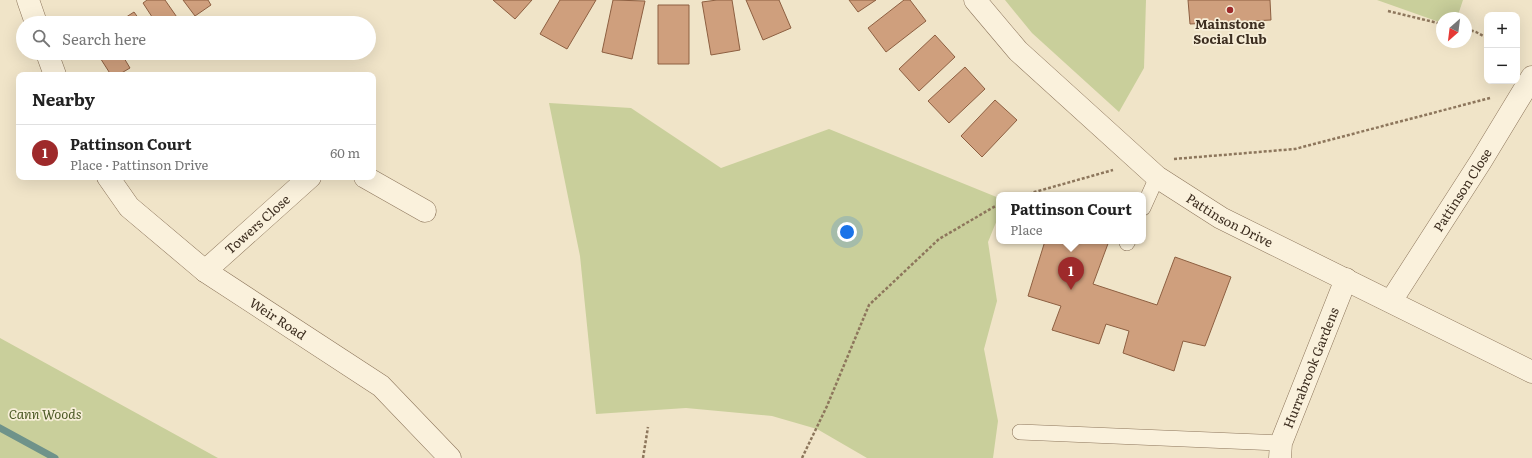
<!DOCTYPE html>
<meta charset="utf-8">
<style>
:root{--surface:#fff;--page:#f2f2f2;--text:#222;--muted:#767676;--line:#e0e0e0;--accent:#9e2a2b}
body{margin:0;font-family:Literata,serif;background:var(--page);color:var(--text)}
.controls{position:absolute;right:12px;top:12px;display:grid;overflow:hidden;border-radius:8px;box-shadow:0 4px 16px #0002}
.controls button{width:36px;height:36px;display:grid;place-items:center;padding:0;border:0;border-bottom:1px solid var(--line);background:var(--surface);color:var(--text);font:20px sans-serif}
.compass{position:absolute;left:1436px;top:12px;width:36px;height:36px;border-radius:50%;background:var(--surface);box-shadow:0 4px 16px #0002;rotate:208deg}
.you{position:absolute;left:847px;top:232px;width:14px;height:14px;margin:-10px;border:3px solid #fff;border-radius:50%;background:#1a73e8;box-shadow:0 0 0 6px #1a73e833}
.badge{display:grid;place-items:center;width:26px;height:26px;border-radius:50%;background:var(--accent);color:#fff;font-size:13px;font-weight:700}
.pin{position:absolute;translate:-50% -33px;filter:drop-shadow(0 1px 2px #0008)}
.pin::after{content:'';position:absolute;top:21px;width:14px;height:12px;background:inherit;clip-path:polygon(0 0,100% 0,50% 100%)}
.popup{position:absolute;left:996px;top:192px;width:150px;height:52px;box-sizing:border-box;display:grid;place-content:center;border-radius:8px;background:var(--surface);filter:drop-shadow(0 1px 3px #0005);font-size:13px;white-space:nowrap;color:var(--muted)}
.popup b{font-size:15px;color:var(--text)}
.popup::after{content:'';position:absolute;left:50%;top:100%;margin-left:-8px;border:8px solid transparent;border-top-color:var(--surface)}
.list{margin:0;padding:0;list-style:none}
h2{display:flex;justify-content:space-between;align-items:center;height:52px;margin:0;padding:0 16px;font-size:17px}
h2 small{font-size:13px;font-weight:400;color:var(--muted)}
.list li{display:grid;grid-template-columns:26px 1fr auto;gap:12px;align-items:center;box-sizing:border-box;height:56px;padding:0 16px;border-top:1px solid var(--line)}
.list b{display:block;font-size:15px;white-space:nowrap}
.list p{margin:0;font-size:13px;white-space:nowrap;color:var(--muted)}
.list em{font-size:13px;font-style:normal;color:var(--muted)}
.icon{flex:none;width:22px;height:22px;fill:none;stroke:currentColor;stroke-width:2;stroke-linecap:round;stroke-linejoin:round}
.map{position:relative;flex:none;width:1532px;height:458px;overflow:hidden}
.search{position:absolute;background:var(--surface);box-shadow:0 4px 16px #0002;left:16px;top:16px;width:360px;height:44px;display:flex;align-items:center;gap:10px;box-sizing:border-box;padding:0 14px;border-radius:22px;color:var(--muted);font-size:15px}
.panel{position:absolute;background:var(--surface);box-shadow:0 4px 16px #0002;left:16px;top:72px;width:360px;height:108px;border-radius:8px}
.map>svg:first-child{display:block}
.green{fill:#c9cf9b}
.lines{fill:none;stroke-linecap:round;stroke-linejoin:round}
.stream{stroke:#6f938a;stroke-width:7}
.building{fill:#cf9f7d;stroke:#8d5f41}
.service-casing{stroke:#8d765c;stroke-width:16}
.minor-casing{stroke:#8d765c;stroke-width:23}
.path{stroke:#8d765c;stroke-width:2.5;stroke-dasharray:3 2;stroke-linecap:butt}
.service{stroke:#faf1dc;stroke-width:15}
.minor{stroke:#faf1dc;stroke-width:22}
.poi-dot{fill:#9e2a2b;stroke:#f7eed8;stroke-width:1.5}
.labels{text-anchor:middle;stroke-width:3.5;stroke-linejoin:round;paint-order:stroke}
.poi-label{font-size:13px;font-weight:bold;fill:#3d2e20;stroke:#f7eed8}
.street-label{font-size:13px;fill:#3d2e20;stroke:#f7eed8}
.park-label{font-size:13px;font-style:italic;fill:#4d5a26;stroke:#f7eed8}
</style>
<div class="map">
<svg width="1532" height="458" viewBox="0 0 1532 458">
<rect width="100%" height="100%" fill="#f0e4c8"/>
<path class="green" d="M1005 0H1146L1144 68 1119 112 1032 33Z
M1377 0H1463L1457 18H1442V23Z
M549 103 631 108 721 168 829 129 999 198V215L988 242 997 301 984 349 998 421 993 458H867L817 429 772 416 686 408 596 414 580 256Z
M0 338 218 458H0Z"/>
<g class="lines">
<path class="stream" d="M0 428 55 458"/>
</g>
<path class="building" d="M147 0H165L181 23H156L143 3Z
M183 0H208L211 5 195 16Z
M493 0H532L515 19Z
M560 0H596L567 49 540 34Z
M613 0 645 1 632 59 602 52Z
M717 0H732L740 50 711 55 702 2Z
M746 0H779L791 28 763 40Z
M849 0H876L858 12Z
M904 0H910L926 21 886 52 868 28Z
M1188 0H1270L1271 20 1190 24Z
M658 5H689V64H658Z
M134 12 142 23H117Z
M935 35 955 57 919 91 899 69Z
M97 53H121L130 68 118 75H111Z
M965 67 985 89 949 123 928 101Z
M995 100 1017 120 982 157 961 136Z
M1045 241H1109L1093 284 1157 305 1175 257 1231 277 1205 346 1183 341 1174 371 1123 353 1129 331 1106 324 1099 344 1052 330 1061 306 1028 296Z"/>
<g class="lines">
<g class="service-casing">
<path id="service" d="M1143 208 1157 177
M1127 243 1128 241
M1020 432 1281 443"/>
</g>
<g class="minor-casing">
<g id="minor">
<path d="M28 0 36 23"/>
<path id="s1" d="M975 0 1018 51 1157 177 1221 218 1532 372"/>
<path d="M47 53 55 75"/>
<path id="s2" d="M108 177 129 207 205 271 381 386 450 458"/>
<path d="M365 177 425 211"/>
<path id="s3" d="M205 271 310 177"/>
<path id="s4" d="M1391 301 1481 161 1532 77"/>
<path id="s5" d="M1280 458 1281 443 1346 279"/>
</g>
</g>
<path class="path" d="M1388 11 1442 24
M1466 29 1476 32 1487 38
M1174 159 1295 149 1490 98
M1024 195 1113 170
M643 458 648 427
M802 458 827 406 869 305 939 239 999 204"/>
<use href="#service" class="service"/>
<use href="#minor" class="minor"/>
</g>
<circle class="poi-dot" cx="1230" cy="10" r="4"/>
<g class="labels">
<g class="poi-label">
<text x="1230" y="29">Mainstone<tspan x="1230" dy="15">Social Club</tspan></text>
</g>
<g class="street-label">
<text dy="5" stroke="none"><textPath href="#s4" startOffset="132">Pattinson Close</textPath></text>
<text dy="5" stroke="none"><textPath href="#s1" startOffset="339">Pattinson Drive</textPath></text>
<text dy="5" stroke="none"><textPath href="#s3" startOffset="70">Towers Close</textPath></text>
<text dy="5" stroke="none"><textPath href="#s2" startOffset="223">Weir Road</textPath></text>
<text dy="5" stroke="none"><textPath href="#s5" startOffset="96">Hurrabrook Gardens</textPath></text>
</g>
<g class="park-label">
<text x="45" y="419">Cann Woods</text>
</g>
</g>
</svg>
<div class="controls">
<button>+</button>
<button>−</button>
</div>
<svg class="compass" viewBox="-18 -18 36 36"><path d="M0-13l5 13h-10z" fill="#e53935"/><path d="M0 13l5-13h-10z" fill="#767676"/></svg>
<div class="you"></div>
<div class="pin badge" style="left:1071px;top:290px">1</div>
<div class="popup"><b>Pattinson Court</b>Place</div>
<div class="search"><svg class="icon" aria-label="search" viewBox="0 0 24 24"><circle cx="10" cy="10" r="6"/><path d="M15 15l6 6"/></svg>Search here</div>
<section class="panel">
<h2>Nearby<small></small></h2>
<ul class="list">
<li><span class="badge">1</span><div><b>Pattinson Court</b><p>Place · Pattinson Drive</p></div><em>60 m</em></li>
</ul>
</section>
</div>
